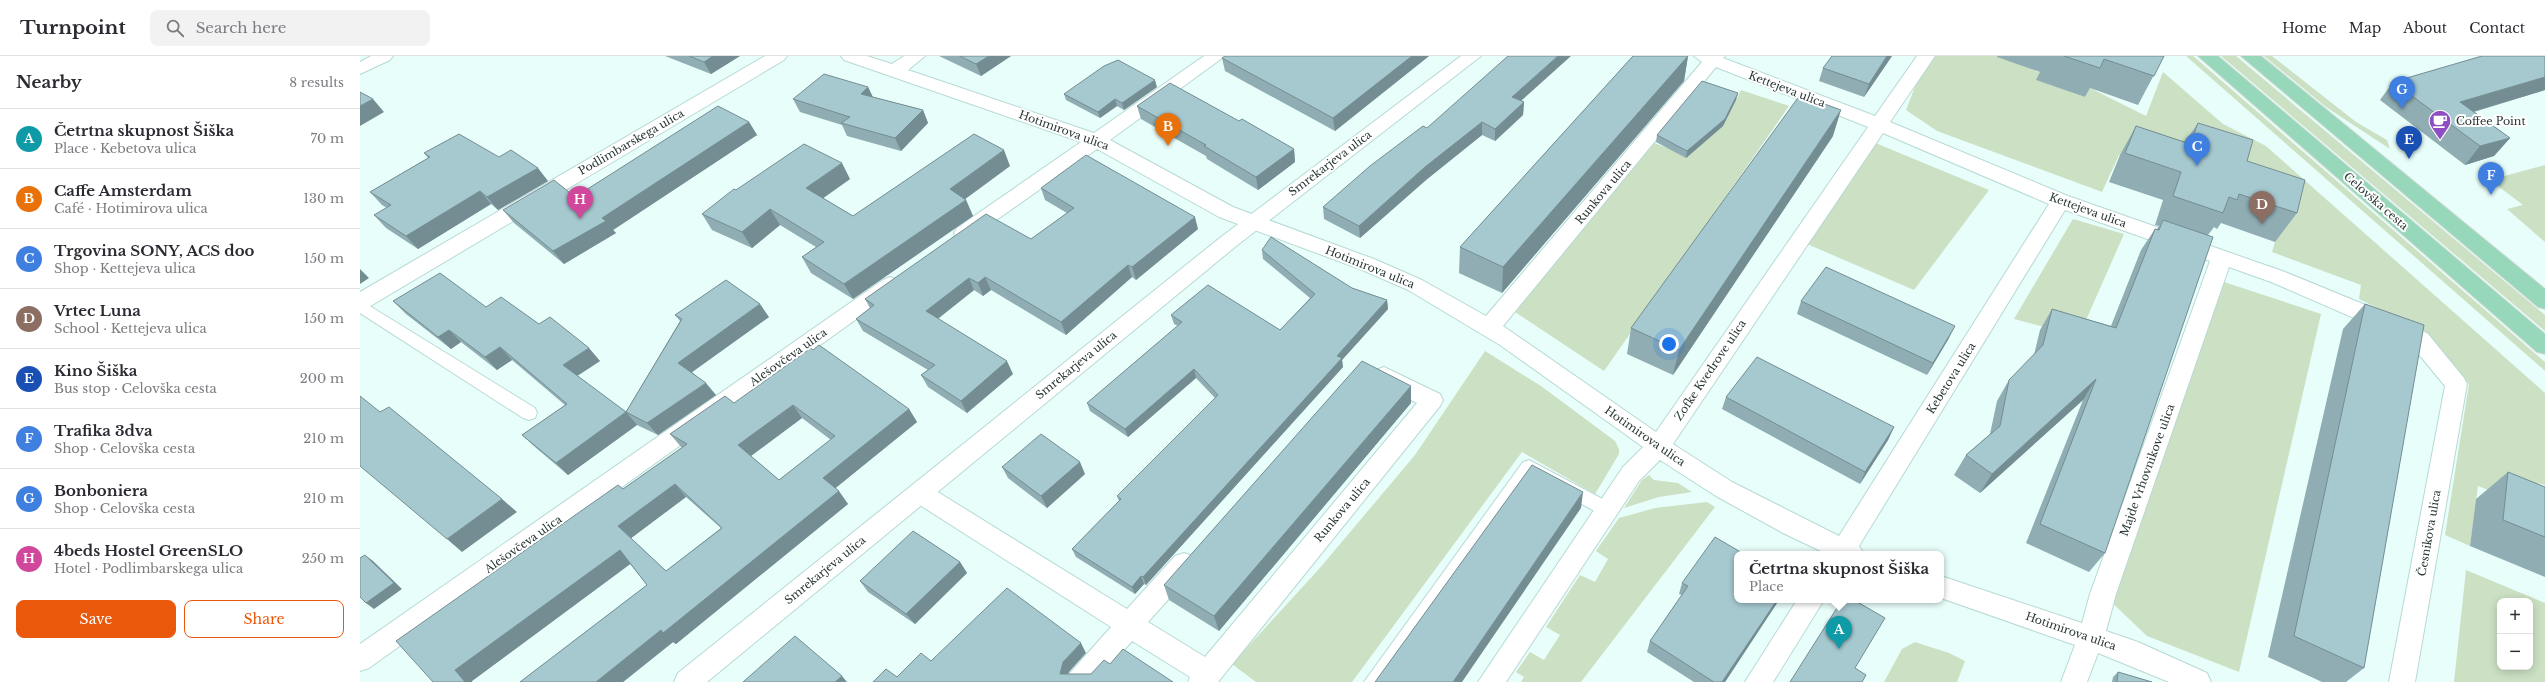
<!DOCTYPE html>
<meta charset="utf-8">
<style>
:root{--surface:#fff;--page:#f2f2f3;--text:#2b2b33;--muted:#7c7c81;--line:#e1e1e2;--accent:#ea580c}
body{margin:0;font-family:"Libre Baskerville",serif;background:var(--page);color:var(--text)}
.controls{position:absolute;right:12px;bottom:12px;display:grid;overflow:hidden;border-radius:8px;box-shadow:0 2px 10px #0003}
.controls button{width:36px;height:36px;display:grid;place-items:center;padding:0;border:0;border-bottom:1px solid var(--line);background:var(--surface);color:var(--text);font:20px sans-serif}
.you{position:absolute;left:1309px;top:288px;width:14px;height:14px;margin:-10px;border:3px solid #fff;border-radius:50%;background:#1a73e8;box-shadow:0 0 0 6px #1a73e833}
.badge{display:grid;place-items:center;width:26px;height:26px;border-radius:50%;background:var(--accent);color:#fff;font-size:13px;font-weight:700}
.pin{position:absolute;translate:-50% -33px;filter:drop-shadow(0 1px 2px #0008)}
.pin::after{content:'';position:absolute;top:21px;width:14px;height:12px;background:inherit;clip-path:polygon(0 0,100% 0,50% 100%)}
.popup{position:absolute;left:1374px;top:495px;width:210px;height:52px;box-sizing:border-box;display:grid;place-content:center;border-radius:8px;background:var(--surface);filter:drop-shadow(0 1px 3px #0005);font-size:13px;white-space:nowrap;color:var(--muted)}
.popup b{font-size:15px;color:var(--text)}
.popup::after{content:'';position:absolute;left:50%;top:100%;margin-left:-8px;border:8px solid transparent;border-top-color:var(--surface)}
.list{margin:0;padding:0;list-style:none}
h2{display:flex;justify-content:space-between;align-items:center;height:52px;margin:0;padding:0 16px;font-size:17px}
h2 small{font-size:13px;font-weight:400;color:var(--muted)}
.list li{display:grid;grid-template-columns:26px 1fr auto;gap:12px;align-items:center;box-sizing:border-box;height:60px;padding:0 16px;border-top:1px solid var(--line)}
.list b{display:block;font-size:15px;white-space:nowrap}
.list p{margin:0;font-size:13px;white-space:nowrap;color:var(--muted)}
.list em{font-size:13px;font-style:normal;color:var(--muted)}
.actions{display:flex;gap:8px;padding:12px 16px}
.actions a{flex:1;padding:9px 0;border:1px solid var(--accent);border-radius:8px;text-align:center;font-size:14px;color:var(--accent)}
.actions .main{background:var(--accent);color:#fff}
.icon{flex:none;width:22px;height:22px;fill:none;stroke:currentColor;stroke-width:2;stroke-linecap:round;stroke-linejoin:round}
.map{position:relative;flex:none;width:2185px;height:626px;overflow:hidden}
header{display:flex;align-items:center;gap:24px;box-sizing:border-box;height:56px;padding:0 20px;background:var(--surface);border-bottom:1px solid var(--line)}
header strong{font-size:19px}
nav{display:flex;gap:22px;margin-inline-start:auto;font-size:14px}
.search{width:280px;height:36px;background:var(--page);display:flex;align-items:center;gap:10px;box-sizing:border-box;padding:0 14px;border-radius:8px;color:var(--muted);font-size:15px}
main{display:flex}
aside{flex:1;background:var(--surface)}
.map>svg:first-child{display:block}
.green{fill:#cce0c3;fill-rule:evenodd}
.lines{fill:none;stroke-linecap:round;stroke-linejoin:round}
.lane-casing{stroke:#b6d9d4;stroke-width:2}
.street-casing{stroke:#b6d9d4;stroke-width:2}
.secondary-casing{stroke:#b6d9d4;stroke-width:2}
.primary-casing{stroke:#d8dbdb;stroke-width:2}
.lane{fill:#fff;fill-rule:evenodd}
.street{fill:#fff;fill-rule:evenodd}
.secondary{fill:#fff;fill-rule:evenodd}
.primary{fill:#98d8ba;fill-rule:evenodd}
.wall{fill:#8fadb3;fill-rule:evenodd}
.shaded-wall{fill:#748d92}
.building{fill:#a6c9d0;stroke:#748d92;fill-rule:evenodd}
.labels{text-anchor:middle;stroke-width:4;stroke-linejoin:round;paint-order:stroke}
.street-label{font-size:11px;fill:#293735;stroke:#fff}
.poi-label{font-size:11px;fill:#293735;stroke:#fff;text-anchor:start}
</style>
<header>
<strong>Turnpoint</strong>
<div class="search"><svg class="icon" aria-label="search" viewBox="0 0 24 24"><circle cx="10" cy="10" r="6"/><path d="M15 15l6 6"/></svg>Search here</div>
<nav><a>Home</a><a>Map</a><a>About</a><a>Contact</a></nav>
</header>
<main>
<aside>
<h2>Nearby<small>8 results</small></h2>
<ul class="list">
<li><span class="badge" style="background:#0f9aa8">A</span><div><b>Četrtna skupnost Šiška</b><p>Place · Kebetova ulica</p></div><em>70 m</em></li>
<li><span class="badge" style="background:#e8710a">B</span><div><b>Caffe Amsterdam</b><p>Café · Hotimirova ulica</p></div><em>130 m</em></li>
<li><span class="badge" style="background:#3f7fe0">C</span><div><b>Trgovina SONY, ACS doo</b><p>Shop · Kettejeva ulica</p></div><em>150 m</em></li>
<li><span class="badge" style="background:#8d6e63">D</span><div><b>Vrtec Luna</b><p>School · Kettejeva ulica</p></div><em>150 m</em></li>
<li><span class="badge" style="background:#1a4fb4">E</span><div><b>Kino Šiška</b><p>Bus stop · Celovška cesta</p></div><em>200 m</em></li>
<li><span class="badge" style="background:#3f7fe0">F</span><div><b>Trafika 3dva</b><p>Shop · Celovška cesta</p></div><em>210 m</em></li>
<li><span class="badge" style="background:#3f7fe0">G</span><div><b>Bonboniera</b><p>Shop · Celovška cesta</p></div><em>210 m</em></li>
<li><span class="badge" style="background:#d1479c">H</span><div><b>4beds Hostel GreenSLO</b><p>Hotel · Podlimbarskega ulica</p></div><em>250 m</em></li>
</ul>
<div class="actions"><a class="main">Save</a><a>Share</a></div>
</aside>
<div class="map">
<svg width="2185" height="626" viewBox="0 0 2185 626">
<rect width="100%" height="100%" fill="#e8fefa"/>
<path class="green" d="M1567 0H1638L1681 17 1677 24 1725 41 1730 32 1786 60 1803 16 1863 68 1906 90 2185 337V429L2178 427 2179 454 2118 430 2110 490 2085 479 2109 328 2060 273 1999 243 2001 229 1912 196 1915 186 1813 117 1759 99 1742 136 1577 75 1546 54Z
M1826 0H1833L1839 5 2185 306V315Z
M1861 0H1876L2185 259V275Z
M1904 0H1912L1996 66 2027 84 2030 93 1966 51Z
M1381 34 1429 50 1244 315 1155 256 1292 86 1307 92 1363 70Z
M1513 86 1629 134 1554 234 1447 188Z
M2185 109V186L2147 153 2163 149 2130 124Z
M1713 163 1764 178 1719 280 1654 263Z
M1855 223 1961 258 1879 616 1787 580 1743 538Z
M1125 295 1181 330 1255 385 1259 393V398L1235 438 1162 396 992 626H896L872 608 959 513 1055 399Z
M1289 419 1294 424 1318 427 1332 436 1299 441 1264 452 1282 424Z
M1347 446 1355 451 1221 626H1161L1164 621 1156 616 1170 596 1184 604 1200 579 1186 571 1220 519 1235 526 1248 503 1236 495 1259 462 1295 452Z
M2106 514 2185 547V626H2094ZM2140 545H2170V611H2140Z
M1555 586 1589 597 1605 605 1597 626H1524L1542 593Z"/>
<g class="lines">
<g class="lane-casing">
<path id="lane" d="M0 244 175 352 177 357 175 362 169 364 163 362 0 257Z
M1169 404 1252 448 1255 453 1252 458 1246 460 1240 458 1172 421 1025 626H1004L1163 406Z"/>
</g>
<g class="street-casing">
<path id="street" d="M11 0H33L30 4 0 18V6Z
M405 0H427L424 4 7 252 0 254V236Z
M481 0H507L532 8 544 0H565L548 14 734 77 844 0H865L750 84 873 151 1014 203 1062 224 1126 260 1342 6 1334 0H1365L1363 2 1515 60 1557 0H1575L1530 66 1708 140 1925 216 2047 266 2068 278 2104 322 2107 328 2055 626H2029L2085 330 2052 290 2031 278 1911 226 1869 211 1756 538 1746 575 1778 586 1847 617 1851 626H1809L1738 597 1727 626H1701L1715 589 1581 542V520L1722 567 1730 538 1850 205 1705 154 1499 490 1504 498H1467L1423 477 1356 440 1300 404 1279 425 1146 626H1118L1263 411 1283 391 1140 289 1048 234 1000 213 859 161 737 93 611 182 604 184 597 182 594 177 597 172 721 86 484 4ZM1356 11 1508 71 1296 376 1143 270ZM1523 77 1689 148 1479 480 1372 426 1313 388Z
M530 221 537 224 540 229 537 234 9 612 0 615V588L523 224Z
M1024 311 1080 338 1083 344 1080 350 858 626H828L830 621 772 585 736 626H706L710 617 751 571 552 444 548 437 552 430 560 427 568 430 767 553 815 500 824 497 833 500 836 508 833 516 788 566 845 601 1057 347 1016 326 1013 320 1016 314Z
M1437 544H1464L1413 626H1385Z"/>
</g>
<g class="secondary-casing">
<path id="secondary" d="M1101 0H1121L875 191 347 626H314L318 617 861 181Z"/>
</g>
<g class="primary-casing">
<path id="primary" d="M1838 0H1858L2185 278V298L2177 296Z
M1881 0H1901L2185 233V253L2178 251Z"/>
</g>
<use href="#lane" class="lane"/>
<use href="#street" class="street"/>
<use href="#secondary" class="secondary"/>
<use href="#primary" class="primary"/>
</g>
<path class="wall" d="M305 0H380L351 18Z
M579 0H651L621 20Z
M1069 0 975 75 865 15 862 2Z
M1273 0H1328L1324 25 1142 237 1099 217 1100 191Z
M1532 0 1504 41 1459 25 1463 12Z
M1637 0H1804L1778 49 1730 32 1725 41 1676 24 1680 16 1637 1Z
M2185 0V34L2114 56 2150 82 2134 100 2105 109 2020 44 2033 26Z
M508 31 513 41 563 54 568 67 541 95 487 80 482 69 440 56 433 43Z
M797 31 764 54 757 50 740 62 706 44 704 38Z
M1376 44 1363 70 1326 102 1296 86 1297 79Z
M1161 45 1164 46 1163 59 1135 85 1122 79 1066 124 1000 182 964 163 963 151 1067 72Z
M777 50 879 65 934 93 935 106 898 134 847 103 846 100 781 63Z
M389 66 397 79 253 174 256 177 204 208 154 167 143 154 215 141Z
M1838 67 1887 105 1937 157 1915 186 1861 167 1857 173 1854 171 1848 179 1745 497 1729 516 1666 487 1723 344 1620 437 1594 419 1606 399 1630 378 1637 345 1649 324 1674 299 1680 274 1692 253 1751 270 1781 194 1795 173H1797L1799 170 1795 169 1803 144 1749 126 1760 99 1776 70 1825 86Z
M1473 80 1313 319 1267 298 1271 272Z
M64 97 139 101 188 125 138 154 131 148 58 193 26 172 14 159 27 152 22 149 10 136 68 102Z
M650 110 605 143 606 144 613 160 493 243 451 217 442 201 456 191 420 169 392 192 352 174 342 158 376 134 490 123 463 142 493 160Z
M681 132 838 173 776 224 772 221 706 279 631 234 623 240 614 234 578 263 653 318 607 357 568 331 561 319 568 314 503 275 496 263 510 252 505 243 671 183 707 157 685 144Z
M902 194 992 232 1027 244 1028 253 982 304 983 311 786 529 784 528 775 538 716 501 712 493 759 445 757 440 855 342 836 322 768 381 730 355 727 347 818 270 814 268 811 259 920 274 950 242 903 203Z
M33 245 126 251 179 268 240 305 217 320 266 356 320 265 315 259 409 261 332 316 356 339 298 379 277 369 208 419 175 391 162 379 205 349 152 304 137 314 101 286 91 293 46 258Z
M1441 245 1589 282 1567 319 1437 258Z
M2005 248 2004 612 1986 626H1962L1908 601 1983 273Z
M1051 330V347L859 575 809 544 804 529Z
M1366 341 1534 371 1528 384 1500 428 1362 353Z
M374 347 549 353 557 366 475 432 488 448 316 588 313 586 263 626H160L287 529 270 508 112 625V626H73L263 433 322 392 310 378ZM442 362 471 384 419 424 391 400ZM326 441 361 472 306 515 271 482Z
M642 411 725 418 687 452 648 422Z
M2148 416 2185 431V521L2110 490 2116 443Z
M600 506 607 517 555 568 508 536 500 525Z
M1322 527 1419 544 1365 626H1334L1287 596 1290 585 1322 539 1319 538Z
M1758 616 1792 626H1752L1753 621Z"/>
<path class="shaded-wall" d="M353 0H380L351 18 344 6Z
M629 0H651L621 20 616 8Z
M1052 0H1069L975 75 973 62Z
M1198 0H1211L1151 54 1152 41Z
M1328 0 1324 25 1142 237 1143 211Z
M1527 0H1532L1504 41 1509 28Z
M2185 21V34L2085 64 2100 46Z
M795 24 797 31 764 54 762 47Z
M508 31 514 44 501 38Z
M1378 37 1376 44 1363 70 1326 102 1327 95Z
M13 43 24 56 0 70V50Z
M755 43 757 50 740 62 738 56Z
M1164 46 1163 59 1135 85V73Z
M563 54 568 67 541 95 535 82Z
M1481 54 1473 80 1313 319 1319 294Z
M389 66 397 79 253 174 256 177 204 208 193 195 242 162Z
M1122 66V79L1066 124 1000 182 999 170 1065 111Z
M2150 82 2134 100 2105 109 2120 90Z
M934 93 935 106 898 134 896 121Z
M644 94 650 110 597 149 590 133Z
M482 107 490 123 455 148 446 132Z
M178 112 188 125 138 154 127 141Z
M120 135 131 148 58 193 46 180Z
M606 144 613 160 493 243 484 228Z
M410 153 420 169 392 192 382 176Z
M835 161 838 173 776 224 772 211Z
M768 209 772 221 706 279 701 266Z
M0 213 9 222 0 228Z
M625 221 631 234 623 240 618 227Z
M609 222 614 234 572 267 566 255Z
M1027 244 1028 253 982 304 983 311 786 529 783 521 977 300Z
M400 248 409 261 328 319 318 307Z
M1595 270 1589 282 1567 319 1573 307Z
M89 274 101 286 91 293 78 281Z
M140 291 152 304 137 314 125 301Z
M229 292 240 305 214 322 203 309Z
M647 305 653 318 607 357 601 345Z
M834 313 836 322 768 381 765 373Z
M1736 323 1723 344 1620 437 1632 418Z
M346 327 356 339 298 379 287 367Z
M1051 330V347L859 575 854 560Z
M433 349 442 362 388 402 378 389Z
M549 353 557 366 472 435 463 422Z
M266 356 277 369 208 419 196 407Z
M1534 371 1528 384 1500 428 1505 416Z
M720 406 725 418 687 452 681 440Z
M315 428 326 441 270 483 258 470Z
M479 435 488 448 316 588 313 586 263 626H236L301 574Z
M1223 436 1221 452 1102 626H1093Z
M142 443 157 456 102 496 87 483Z
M260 494 273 506 112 625V626H105L95 614Z
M5 499 13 505 42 533 14 553 6 547Z
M600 506 607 517 555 568 546 558Z
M781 520 784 528 775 538 772 531Z
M1417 544H1419L1365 626H1362Z
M721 587 726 597 709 616 705 626 700 618 703 606Z
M482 620 487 626H475Z"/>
<path class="building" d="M329 0H353L344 6Z
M600 0H629L616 8Z
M865 0H1052L973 62 862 2Z
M1148 0H1198L1152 41 1164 46 1135 73 1122 66 1065 111 999 170 963 151 1010 110 1063 70 1067 72Z
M1273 0H1328L1143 211 1100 191Z
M1472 0H1527L1509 28 1463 12Z
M1704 0H1804L1794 20 1744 3 1740 12Z
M2122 0H2185V21L2100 46 2150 82 2120 90 2033 26Z
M758 4 795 24 762 47 755 43 738 56 704 38 744 10Z
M464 18 508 31 501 38 563 54 535 82 481 67 490 61 433 43Z
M1342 25 1378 37 1365 63 1327 95 1297 79Z
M810 27 879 65 882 63 934 93 896 121 844 90 846 89 777 50Z
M0 36 13 43 0 50Z
M1440 39 1481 54 1319 294 1271 272Z
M358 50 389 66 242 162 246 165 193 195 143 154 194 124 215 141Z
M1838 67 1893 84 1887 105 1945 124 1937 157 1879 138 1877 144 1869 141 1863 157 1813 140 1821 116 1765 97 1776 70 1830 88Z
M99 78 139 101 151 94 178 112 127 141 120 135 46 180 14 159 31 149 10 136 70 101 64 97Z
M614 78 644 94 590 133 606 144 484 228 442 201 464 186 410 153 382 176 342 158 374 133 376 134 444 88 482 107 446 132 493 160Z
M726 99 835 161 772 211 768 209 701 266 625 221 618 227 609 222 566 255 647 305 601 345 561 319 575 309 496 263 514 249 505 243 626 158 671 183 714 152 681 132Z
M1803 164 1853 181 1745 497 1680 468 1736 323 1632 418 1606 399 1640 370 1649 324 1683 289 1692 253 1756 272 1795 173 1799 174Z
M911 181 992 232 1027 244 977 300 982 302 783 521 781 520 772 531 712 493 761 443 757 440 858 339 834 313 765 373 727 347 822 266 811 259 848 229 920 274 955 238 902 194Z
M1466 211 1595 270 1573 307 1441 245Z
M80 217 126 251 141 241 179 268 190 261 229 292 203 309 266 356 196 407 162 379 207 348 140 291 125 301 89 274 78 281 33 245Z
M366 224 400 248 318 307 346 327 287 367 266 356 322 263 315 259Z
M2005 248 2064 269 2004 612 1934 580Z
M459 289 549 353 463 422 479 435 303 577 301 574 236 626H160L287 529 260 494 95 614 105 626H73L36 585 258 429 263 433 327 388 310 378 365 340 374 347 451 292 453 294ZM433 349 475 380 419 424 378 389ZM315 428 362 472 306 515 258 470Z
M1397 301 1534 371 1505 416 1366 341Z
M1002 305 1051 330 854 560 804 529Z
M0 340 20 356 29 351 142 443 87 483 0 410Z
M681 378 720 406 681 440 642 411Z
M1172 409 1223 436 1093 626H1015Z
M2148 416 2185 431V481L2143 464Z
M553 475 600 506 546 558 500 525Z
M1355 481 1384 498H1377V544H1417L1362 626H1354L1290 585 1328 530 1322 527Z
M5 499 34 527 6 547 0 541V502Z
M647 532 721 587 703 606 700 618H731L744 604 750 608 763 593 813 626H513L526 613 537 621 561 597 571 605Z
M1482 544H1494L1525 562 1495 612 1506 619 1502 626H1430Z
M435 580 482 620 475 626H383Z
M1758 616 1792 626H1757Z"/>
<defs>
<g id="cafe-pin" transform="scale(1.15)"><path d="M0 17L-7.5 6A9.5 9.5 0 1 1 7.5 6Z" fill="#8e4dc2" stroke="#fff"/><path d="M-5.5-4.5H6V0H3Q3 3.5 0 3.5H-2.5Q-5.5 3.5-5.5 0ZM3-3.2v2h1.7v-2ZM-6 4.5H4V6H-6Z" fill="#fff"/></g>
</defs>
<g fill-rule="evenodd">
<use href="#cafe-pin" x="2080" y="65"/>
</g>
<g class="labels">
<g class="street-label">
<text transform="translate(1427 33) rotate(21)" y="4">Kettejeva ulica</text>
<text transform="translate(704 74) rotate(20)" y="4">Hotimirova ulica</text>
<text transform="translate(271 86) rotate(-30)" y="4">Podlimbarskega ulica</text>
<text transform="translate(970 107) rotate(-37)" y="4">Smrekarjeva ulica</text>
<text transform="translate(1243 136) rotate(-50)" y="4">Runkova ulica</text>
<text transform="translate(2016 145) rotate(41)" y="4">Celovška cesta</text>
<text transform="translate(1728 154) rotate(20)" y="4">Kettejeva ulica</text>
<text transform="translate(1010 211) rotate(22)" y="4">Hotimirova ulica</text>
<text transform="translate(428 301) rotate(-35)" y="4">Alešovčeva ulica</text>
<text transform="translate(716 309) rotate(-39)" y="4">Smrekarjeva ulica</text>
<text transform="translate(1350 314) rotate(-56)" y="4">Zofke Kvedrove ulica</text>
<text transform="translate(1591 322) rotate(-58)" y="4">Kebetova ulica</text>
<text transform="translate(1285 380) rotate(35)" y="4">Hotimirova ulica</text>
<text transform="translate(1787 414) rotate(-70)" y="4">Majde Vrhovnikove ulica</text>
<text transform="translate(982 454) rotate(-50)" y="4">Runkova ulica</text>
<text transform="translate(2069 477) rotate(-80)" y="4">Česnikova ulica</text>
<text transform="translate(163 488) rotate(-35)" y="4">Alešovčeva ulica</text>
<text transform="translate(465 514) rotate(-39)" y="4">Smrekarjeva ulica</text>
<text transform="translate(1711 575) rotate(19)" y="4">Hotimirova ulica</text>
</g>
<g class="poi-label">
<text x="2096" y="69">Coffee Point</text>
</g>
</g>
</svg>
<div class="controls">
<button>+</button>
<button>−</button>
</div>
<div class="you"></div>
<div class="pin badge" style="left:1479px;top:593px;background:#0f9aa8">A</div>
<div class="popup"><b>Četrtna skupnost Šiška</b>Place</div>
<div class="pin badge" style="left:808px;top:90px;background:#e8710a">B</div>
<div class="pin badge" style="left:1837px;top:110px;background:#3f7fe0">C</div>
<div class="pin badge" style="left:1902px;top:168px;background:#8d6e63">D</div>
<div class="pin badge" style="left:2049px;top:103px;background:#1a4fb4">E</div>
<div class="pin badge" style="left:2131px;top:139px;background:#3f7fe0">F</div>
<div class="pin badge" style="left:2042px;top:53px;background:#3f7fe0">G</div>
<div class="pin badge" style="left:220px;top:163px;background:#d1479c">H</div>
</div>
</main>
